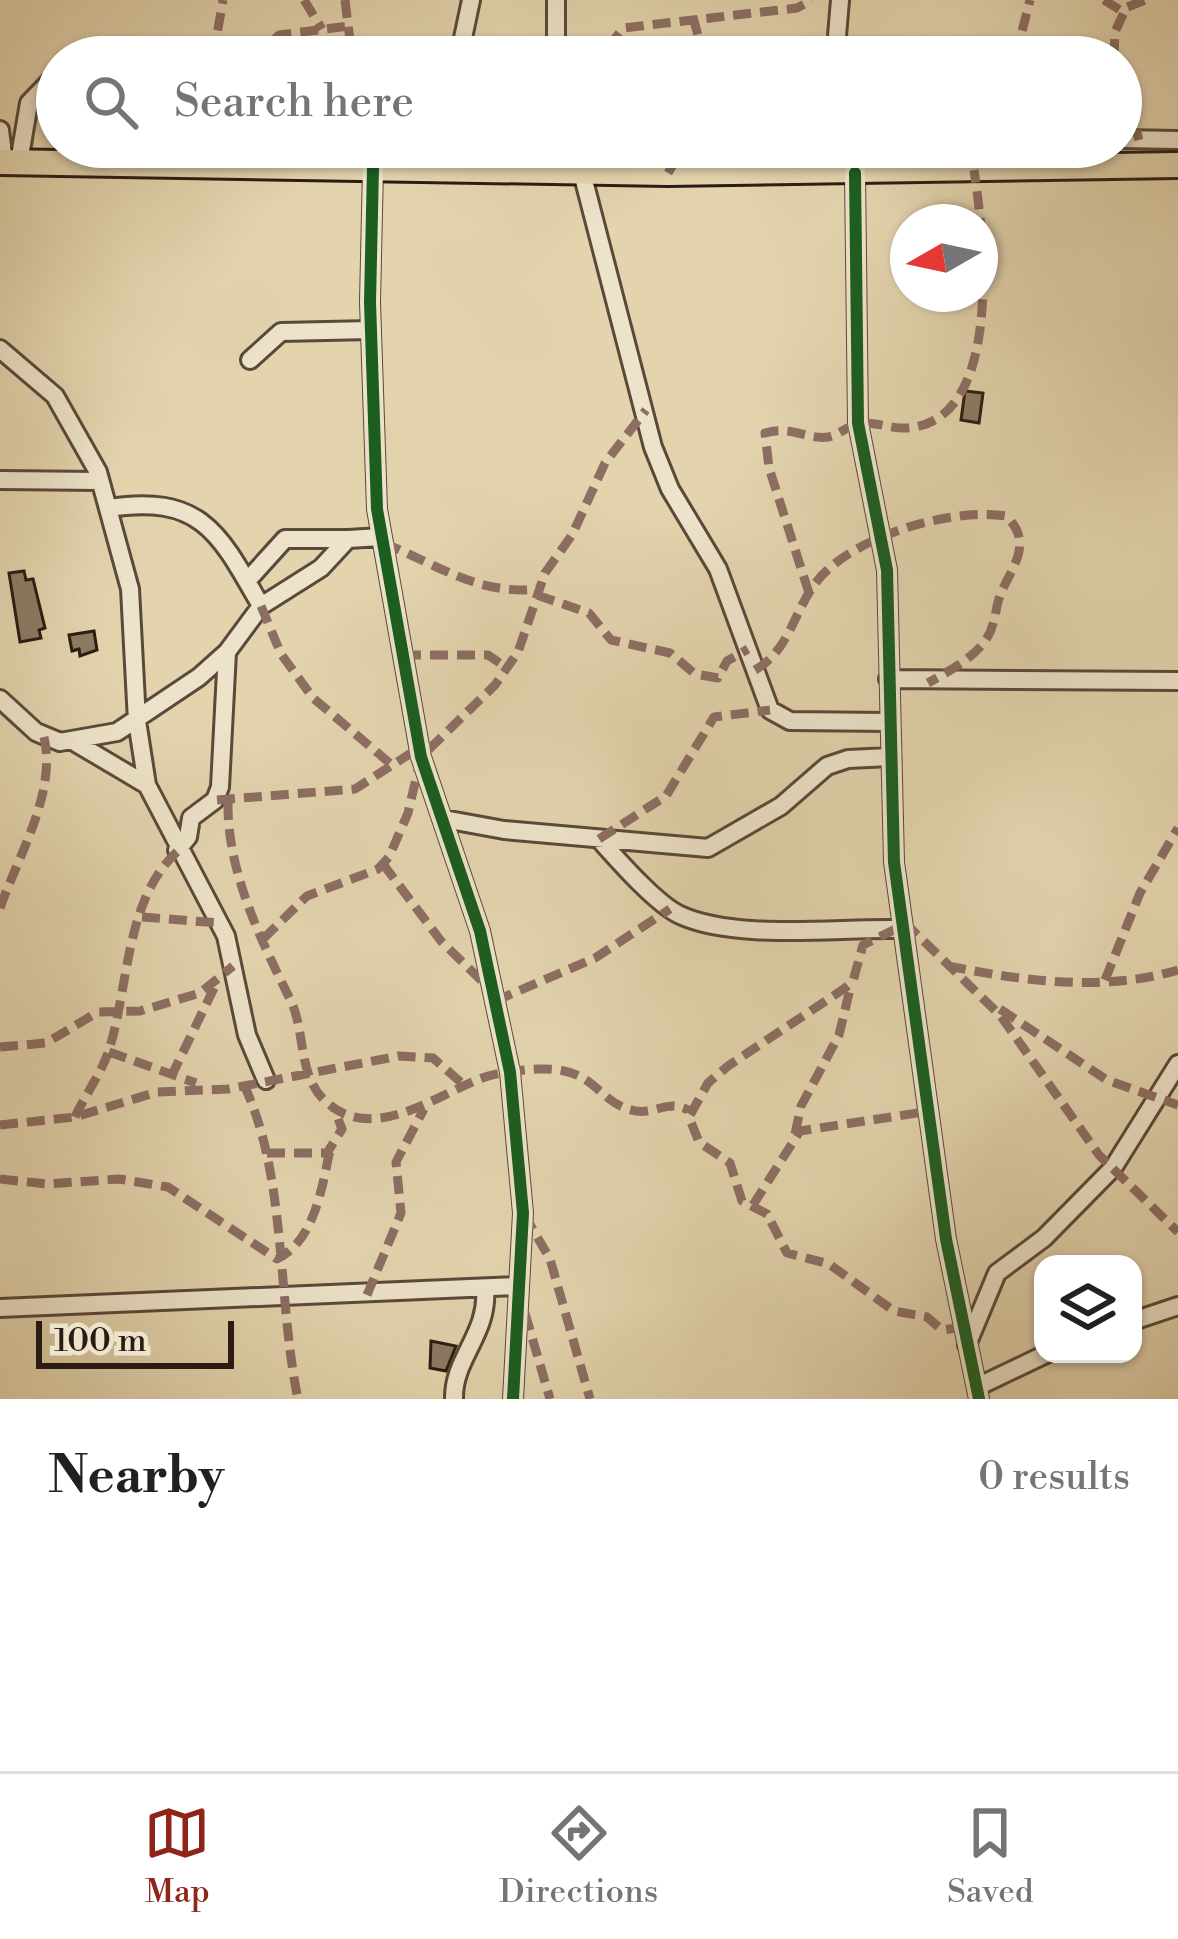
<!DOCTYPE html>
<style>
:root{--surface:#fff;--page:#f6f6f6;--text:#202124;--muted:#757577;--line:#e0e0e0;--accent:#8f2418}
body{margin:0;font-family:"Libre Bodoni",serif;background:var(--page);color:var(--text)}
.controls{position:absolute;right:36px;bottom:36px;display:grid;overflow:hidden;border-radius:24px;box-shadow:0 3px 9px #0004}
.controls button{width:108px;height:108px;display:grid;place-items:center;padding:0;border:0;border-bottom:3px solid var(--line);background:var(--surface);color:var(--text);font:60px sans-serif}
.compass{position:absolute;left:890px;top:204px;width:108px;height:108px;border-radius:50%;background:var(--surface);box-shadow:0 3px 9px #0004;rotate:261deg}
.scale{position:absolute;left:36px;bottom:30px;width:198px;box-sizing:border-box;padding-left:12px;border:6px solid #2c1b14;border-top:0;font-size:33px;line-height:42px;white-space:nowrap;color:#2c1b14;-webkit-text-stroke:9px #ede3ca;paint-order:stroke}
.list{margin:0;padding:0;list-style:none}
h2{display:flex;justify-content:space-between;align-items:center;height:156px;margin:0;padding:0 48px;font-size:51px}
h2 small{font-size:39px;font-weight:400;color:var(--muted)}
.icon{flex:none;width:66px;height:66px;fill:none;stroke:currentColor;stroke-width:2;stroke-linecap:round;stroke-linejoin:round}
.map{position:relative;flex:none;width:1178px;height:1399px;overflow:hidden}
.search{position:absolute;background:var(--surface);box-shadow:0 3px 9px #0004;left:36px;right:36px;top:36px;height:132px;display:flex;align-items:center;gap:30px;box-sizing:border-box;padding:0 42px;border-radius:66px;color:var(--muted);font-size:45px}
.sheet{height:372px;background:var(--surface)}
nav{display:flex;justify-content:space-around;align-items:center;box-sizing:border-box;height:168px;border-top:3px solid var(--line);background:var(--surface);font-size:33px;color:var(--muted)}
nav a{display:grid;justify-items:center;gap:6px}
nav .on{color:var(--accent)}
.map>svg:first-child{display:block}
.building{fill:#8b7b64;stroke:#2c1b14;stroke-width:3}
.lines{fill:none;stroke-linecap:round;stroke-linejoin:round}
.minor-casing{stroke:#5a493a;stroke-width:22}
.highway-casing{stroke:#2c1b14;stroke-width:30}
.minor{stroke:#ede3ca;stroke-width:16}
.highway{stroke:#e3d4ae;stroke-width:24}
.quiet{stroke:#8d6e63;stroke-width:9;stroke-dasharray:18 9;stroke-linecap:butt}
.cycleway-casing{stroke:#ede3ca;stroke-width:20}
.cycleway{stroke:#1b5e20;stroke-width:12}
</style>
<div class="map">
<svg width="1178" height="1399" viewBox="0 0 1178 1399">
<rect width="100%" height="100%" fill="#e3d4ae"/>
<filter id="stains"><feTurbulence type="fractalNoise" baseFrequency=".00167" numOctaves="4"/><feColorMatrix values="0 0 0 0 .2 0 0 0 0 .09 0 0 0 0 .02 0 0 0 .5 -.17"/></filter>
<radialGradient id="worn" r=".72"><stop offset=".6" stop-color="#630" stop-opacity="0"/><stop offset="1" stop-color="#630" stop-opacity=".3"/></radialGradient>
<path class="building" d="M965 391 983 393 979 423 961 420Z
M24 571 26 580 33 579 45 628 39 630 41 638 20 642 9 573Z
M94 631 97 650 80 656 79 649 72 651 69 635Z
M431 1341 456 1346 446 1371 430 1368Z"/>
<g class="lines">
<g class="minor-casing">
<path id="minor" d="M840 0 837 36 842 57
M459 57 471 0
M556 57V0
M0 130 4 162
M1121 139 1178 140
M626 147 680 154 783 147
M19 162 29 103 57 74
M554 167V147
M373 168 370 302 377 509 421 757 480 931 510 1072 523 1213 513 1399
M406 169 425 147
M581 169 653 447 670 489 718 569 770 710 790 721 888 722
M848 173 851 147
M855 173 858 423 887 570 894 862 946 1239 979 1399
M0 349 55 396 98 472 130 589 137 721 147 785 226 936 247 1035 266 1080
M250 360 281 332 371 330
M0 480 100 481
M108 508C201 494 219 532 261 606
M247 581 285 539H348
M888 679 1178 681
M0 699 36 732 60 742 117 732 199 677 227 652 261 606 321 568 348 539 381 537
M76 743 147 785
M444 819 504 830 708 848 781 806 827 766 848 759 890 757
M599 839C617 859 656 904 680 915 734 940 833 928 893 929
M177 850 188 837 191 818 215 800 220 787 227 652
M0 1308 516 1286
M1133 1321 1178 1306
M967 1345 997 1273 1044 1238 1113 1168 1178 1064
M977 1387 1046 1354
M454 1399C453 1358 489 1334 485 1288"/>
</g>
<g class="highway-casing">
<path id="highway" d="M0 162 668 173 1178 165"/>
</g>
<use href="#minor" class="minor"/>
<use href="#highway" class="highway"/>
<path class="quiet" d="M304 0 322 29
M345 0 352 57
M1104 0 1120 10 1145 0
M693 17 704 57
M556 56C596 55 599 61 623 28L797 8 812 0
M213 57 223 0
M255 57 279 35 349 26
M1024 57 1020 39 1030 0
M1114 57 1115 32 1126 8
M1121 78 1139 140
M1079 147 1093 166
M668 173 684 147
M383 543C437 564 478 596 539 589
M809 593 769 468 765 433C791 425 807 440 828 437 840 435 849 424 861 423 876 422 892 429 907 428 1005 422 984 234 974 170
M537 595 589 613 611 640 670 653 695 674 718 678 727 661 748 649
M261 606 281 654 313 698 392 765
M403 655H488L507 668
M755 670C788 651 792 618 812 588 844 538 950 507 1006 516 1038 546 1005 574 998 602 994 618 994 631 982 645 967 662 947 672 928 683
M217 800 355 789 419 748
M228 802C227 871 260 938 290 999 306 1031 297 1074 325 1101 371 1144 434 1097 477 1080 497 1072 519 1070 540 1069 598 1067 596 1104 636 1111 657 1114 668 1099 688 1110
M599 839 666 796 714 717 770 710
M383 864 441 941 491 990
M0 908C18 856 57 793 44 737
M142 917 220 923
M263 939 307 896 378 869 389 857 408 813 421 757 495 685 518 652 545 573 572 535 605 463 646 410
M948 966C1023 981 1104 992 1178 970
M1105 980 1140 893 1178 828
M495 1001 595 958 670 909
M1000 1009 1107 1080 1178 1105
M0 1047 46 1043 98 1012 140 1011 200 993 233 966
M109 1052 196 1083
M171 1077 216 984
M244 1085C287 1176 277 1299 298 1399
M75 1117C85 1095 102 1072 109 1050 129 987 125 898 178 851
M0 1125 75 1117 157 1092 228 1089 399 1056 433 1058 465 1086
M795 1134 801 1106 839 1035 851 985
M267 1153H327L342 1129 334 1108
M0 1179 47 1184 119 1179 168 1187 277 1259C315 1241 322 1186 330 1150
M753 1205 800 1131 930 1111
M524 1214 550 1259 590 1399
M367 1295 401 1213 396 1162 424 1109
M525 1313 550 1399
M964 1327 942 1330 927 1317 894 1311 829 1264 787 1253 767 1214 742 1201 730 1163 699 1142 689 1117 708 1083 728 1066 845 988 853 981 863 945 906 924 1000 1015 1099 1155 1178 1232"/>
<g class="cycleway-casing">
<path id="cycleway" d="M373 168 370 302 377 509 421 757 480 931 510 1072 523 1213 513 1399
M855 173 858 423 887 570 894 862 946 1239 979 1399"/>
</g>
<use href="#cycleway" class="cycleway"/>
</g>
<rect width="100%" height="100%" filter="url(#stains)"/>
<rect width="100%" height="100%" fill="url(#worn)"/>
</svg>
<div class="controls">
<button><svg class="icon" aria-label="layers" viewBox="0 0 24 24"><path d="M12 4l9 5-9 5-9-5zM3 14l9 5 9-5"/></svg></button>
</div>
<svg class="compass" viewBox="-18 -18 36 36"><path d="M0-13l5 13h-10z" fill="#e53935"/><path d="M0 13l5-13h-10z" fill="#757577"/></svg>
<div class="scale">100 m</div>
<div class="search"><svg class="icon" aria-label="search" viewBox="0 0 24 24"><circle cx="10" cy="10" r="6"/><path d="M15 15l6 6"/></svg>Search here</div>
</div>
<section class="sheet">
<h2>Nearby<small>0 results</small></h2>
<ul class="list">
</ul>
</section>
<nav>
<a class="on"><svg class="icon" aria-label="map" viewBox="0 0 24 24"><path d="M3 6l6-2 6 2 6-2v14l-6 2-6-2-6 2zM9 4v14M15 6v14"/></svg>Map</a>
<a><svg class="icon" aria-label="directions" viewBox="0 0 24 24"><path d="M12 3l9 9-9 9-9-9zM9 14v-3h6M13 9l2 2-2 2"/></svg>Directions</a>
<a><svg class="icon" aria-label="saved" viewBox="0 0 24 24"><path d="M7 4h10v16l-5-4-5 4z"/></svg>Saved</a>
</nav>
